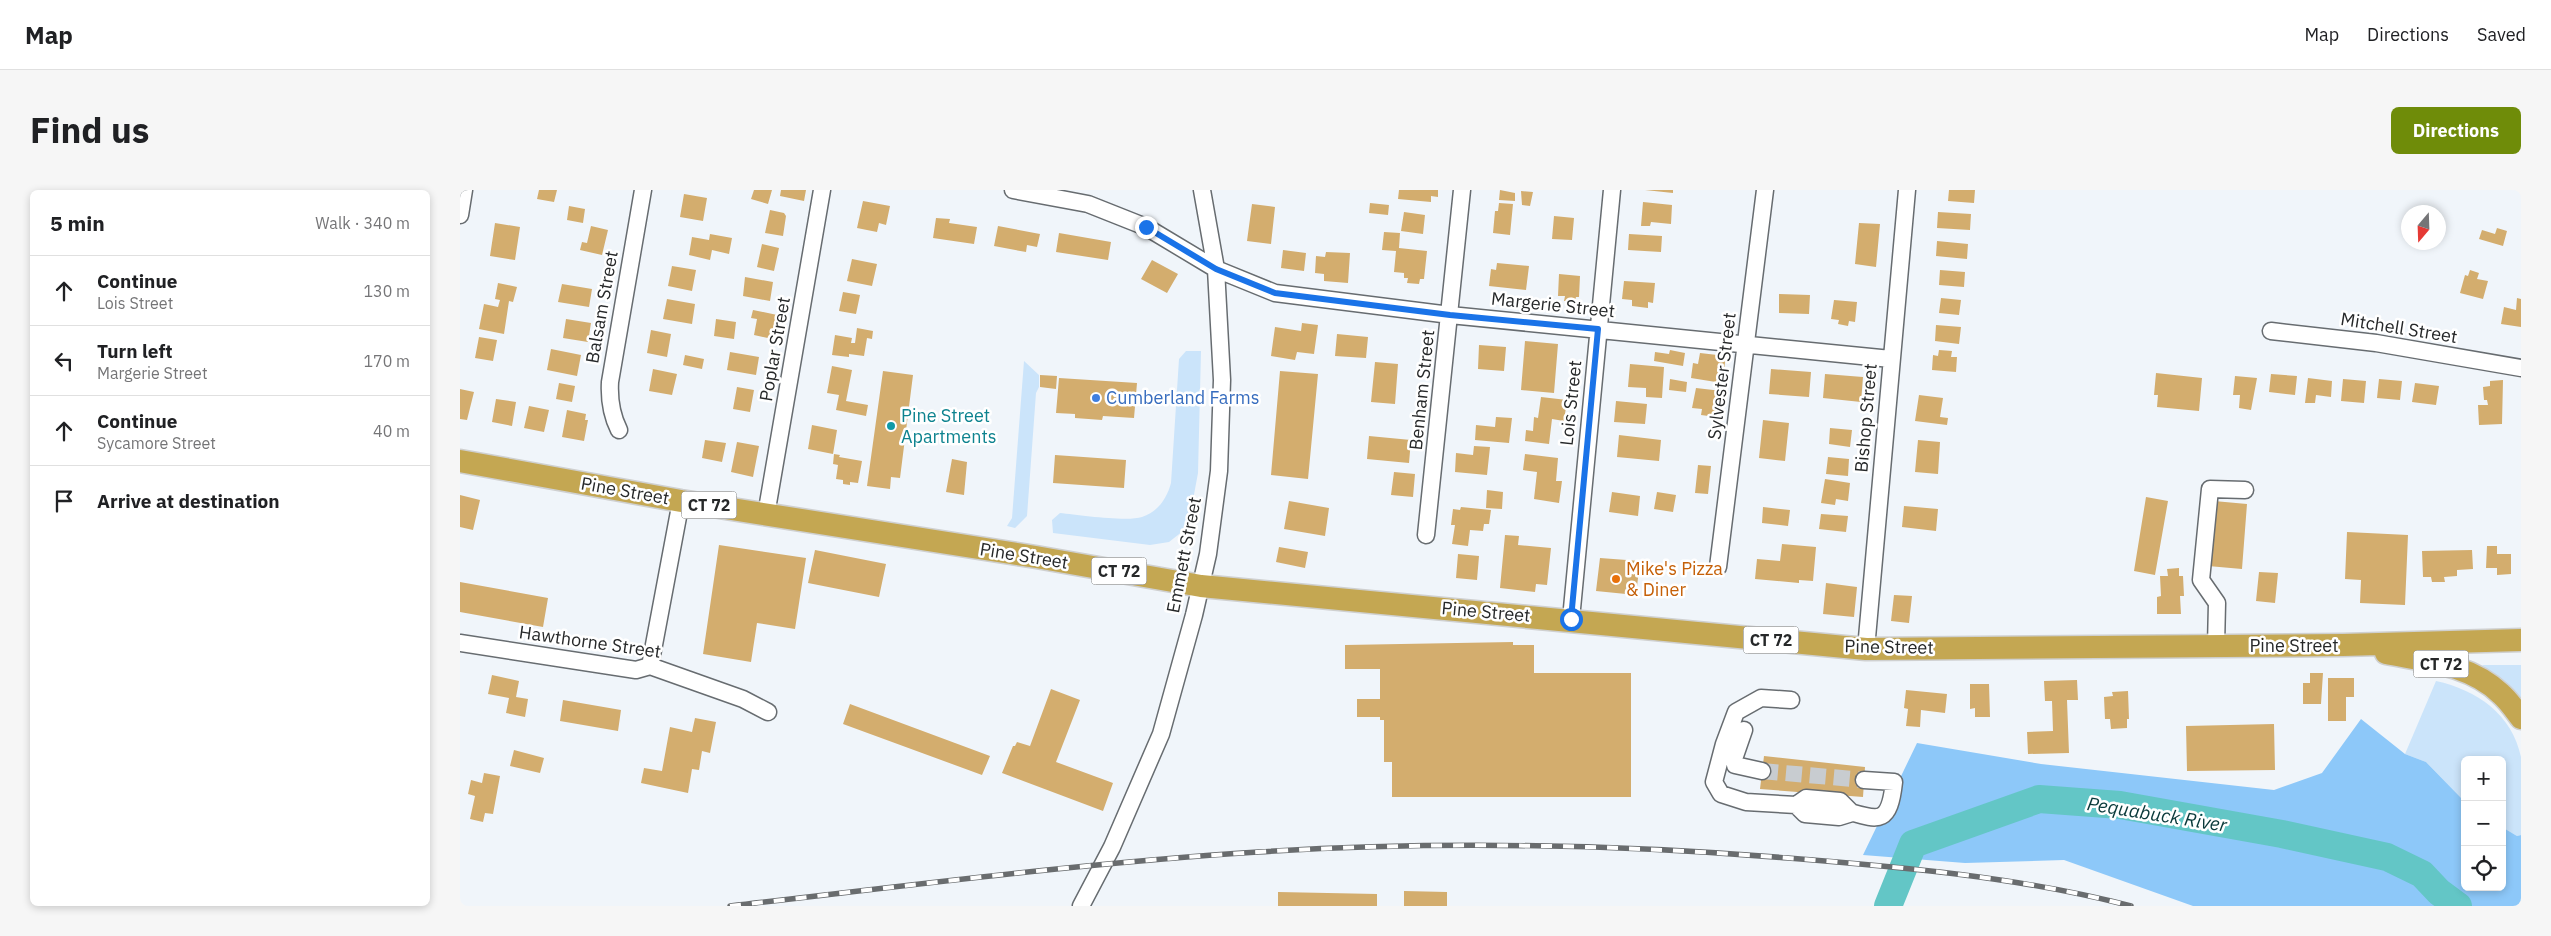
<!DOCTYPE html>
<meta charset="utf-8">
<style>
:root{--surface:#fff;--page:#f6f6f6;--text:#202124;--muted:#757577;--line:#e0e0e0;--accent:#6f8c09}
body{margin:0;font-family:"IBM Plex Sans",sans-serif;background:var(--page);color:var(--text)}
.controls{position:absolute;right:15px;bottom:15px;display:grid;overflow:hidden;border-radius:8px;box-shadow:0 2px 8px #0003}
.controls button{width:45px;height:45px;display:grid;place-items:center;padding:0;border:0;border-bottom:1px solid var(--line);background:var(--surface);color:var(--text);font:25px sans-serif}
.compass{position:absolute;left:1941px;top:15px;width:45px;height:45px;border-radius:50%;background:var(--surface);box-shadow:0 2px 8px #0003;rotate:199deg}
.stop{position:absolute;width:15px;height:15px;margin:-11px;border:4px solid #1a73e8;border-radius:50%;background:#fff}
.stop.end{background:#1a73e8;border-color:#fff;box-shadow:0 1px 5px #0008}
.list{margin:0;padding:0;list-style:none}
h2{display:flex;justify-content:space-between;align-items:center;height:65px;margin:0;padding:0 20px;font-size:21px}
h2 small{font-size:16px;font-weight:400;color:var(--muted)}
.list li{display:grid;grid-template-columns:32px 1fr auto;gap:15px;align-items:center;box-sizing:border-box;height:70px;padding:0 20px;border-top:1px solid var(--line)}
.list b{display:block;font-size:19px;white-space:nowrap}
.list p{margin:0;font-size:16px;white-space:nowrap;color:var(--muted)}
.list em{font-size:16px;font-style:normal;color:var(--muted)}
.icon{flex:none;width:28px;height:28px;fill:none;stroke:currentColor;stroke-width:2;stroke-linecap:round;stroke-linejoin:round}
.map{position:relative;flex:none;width:2061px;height:716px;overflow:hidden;border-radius:8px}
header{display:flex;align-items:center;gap:30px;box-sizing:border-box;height:70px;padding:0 25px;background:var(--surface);border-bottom:1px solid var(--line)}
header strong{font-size:24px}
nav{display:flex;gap:28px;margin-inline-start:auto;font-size:18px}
.intro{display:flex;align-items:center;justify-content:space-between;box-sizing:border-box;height:120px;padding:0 30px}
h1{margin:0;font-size:35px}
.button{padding:12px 22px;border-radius:8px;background:var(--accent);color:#fff;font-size:18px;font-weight:700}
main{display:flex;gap:30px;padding:0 30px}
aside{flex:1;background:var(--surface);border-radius:8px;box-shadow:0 2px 8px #0003}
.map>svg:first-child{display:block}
.green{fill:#cbe4fa}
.forest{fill:#8dc8f9}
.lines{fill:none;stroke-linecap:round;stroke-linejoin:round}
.river{stroke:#63c6c6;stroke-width:28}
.building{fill:#d3ad6e}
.minor-tunnel{stroke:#c8ccd0;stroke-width:16;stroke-dasharray:16 8;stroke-linecap:butt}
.minor-casing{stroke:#676c70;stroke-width:19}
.highway-casing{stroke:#cfd0d0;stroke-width:25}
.minor{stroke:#fff;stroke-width:16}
.highway{stroke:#c4a752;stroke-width:22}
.rail-casing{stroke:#696c6e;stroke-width:5.5}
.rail{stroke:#fff;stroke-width:4;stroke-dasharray:11;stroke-linecap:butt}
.route{stroke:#1a73e8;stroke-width:6}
.shop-dot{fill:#3f7fe0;stroke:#fff;stroke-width:2}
.culture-dot{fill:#0f9aa8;stroke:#fff;stroke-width:2}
.food-dot{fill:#e8710a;stroke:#fff;stroke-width:2}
.labels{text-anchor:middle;stroke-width:5;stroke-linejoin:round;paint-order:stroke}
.shield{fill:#fff;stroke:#676869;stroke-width:1}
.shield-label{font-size:16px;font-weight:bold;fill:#262829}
.street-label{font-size:18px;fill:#262829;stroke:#fff}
.shop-label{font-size:18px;fill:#366cbe;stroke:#fff;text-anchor:start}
.culture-label{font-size:18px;fill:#0d838f;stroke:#fff;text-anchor:start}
.food-label{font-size:18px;fill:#c56008;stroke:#fff;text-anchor:start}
.water-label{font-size:19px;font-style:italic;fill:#09393a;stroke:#fff}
</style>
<header>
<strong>Map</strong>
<nav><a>Map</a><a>Directions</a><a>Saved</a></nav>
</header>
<div class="intro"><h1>Find us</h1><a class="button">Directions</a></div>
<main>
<aside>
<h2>5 min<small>Walk · 340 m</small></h2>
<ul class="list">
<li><svg class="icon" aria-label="ahead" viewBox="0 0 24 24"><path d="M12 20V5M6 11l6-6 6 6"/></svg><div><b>Continue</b><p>Lois Street</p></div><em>130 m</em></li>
<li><svg class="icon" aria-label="left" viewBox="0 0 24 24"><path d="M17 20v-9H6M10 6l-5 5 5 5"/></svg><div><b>Turn left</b><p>Margerie Street</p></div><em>170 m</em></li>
<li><svg class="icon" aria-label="ahead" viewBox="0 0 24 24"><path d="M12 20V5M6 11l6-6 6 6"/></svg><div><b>Continue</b><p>Sycamore Street</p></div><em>40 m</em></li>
<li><svg class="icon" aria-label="arrive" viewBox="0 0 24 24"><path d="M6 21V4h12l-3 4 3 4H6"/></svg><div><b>Arrive at destination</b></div></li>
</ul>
</aside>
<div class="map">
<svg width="2061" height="716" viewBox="0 0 2061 716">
<rect width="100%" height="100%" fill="#f0f5fa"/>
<path class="green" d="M726 161H741L738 283 730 326 723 341 709 352 690 355 593 343 592 330 600 323C619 325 667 332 682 327 698 322 707 308 711 293L719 169Z
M564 171 579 185V197L576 203 567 326 555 338 547 336 552 328Z
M2022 475H2061V510L2048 495Z
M1976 491C2017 500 2052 524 2061 567 2061 587 2061 623 2061 645L2057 646 2042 637V570H2005V612L1966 572 1945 564Z"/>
<path class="forest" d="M1901 529 1945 564 1966 572 2005 612V697H2042V637L2057 646 2061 645V716H1733L1604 670 1505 673 1403 665 1457 553 1581 574 1814 600 1862 583Z"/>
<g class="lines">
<path class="river" d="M1428 716 1453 654 1579 609 1660 615 1822 644 1927 667 1962 684 1979 702 1998 716"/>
</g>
<path class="building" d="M79 0H97L94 12 77 9Z
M294 0H312L308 14 291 9Z
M321 0H346L344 11 320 6Z
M939 0H978V7L971 6V12L938 9Z
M1040 0 1055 3V11L1039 10Z
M1185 0H1213V3Z
M1489 0H1515L1514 13 1488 11Z
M1061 1 1073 2 1070 16 1062 15Z
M224 4 247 8 243 31 220 27Z
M403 11 430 16 426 35 419 33 417 42 397 38Z
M1183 12 1212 15 1211 34 1191 32 1190 36H1181Z
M910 13 929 15 928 25 909 23Z
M1039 13 1053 14 1050 45 1033 43 1035 21H1038Z
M792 14 815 17 811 54 787 51Z
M109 16 125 19 123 33 107 30Z
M310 20 324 23 326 26 323 46 305 43Z
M944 22 965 25 963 44 941 41Z
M1478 22 1511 24 1510 40 1477 38Z
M1094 26 1114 28 1112 50 1092 49Z
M476 28 490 29 489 33 517 37 514 54 473 48Z
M35 33 60 37 55 70 30 66Z
M1399 33 1420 34 1416 77 1395 74Z
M131 36 148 40 142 65 120 60 122 52 127 53Z
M538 36 580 44 577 57 567 55 566 62 534 56Z
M2037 38 2047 41 2043 56 2019 49 2022 40 2035 44Z
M924 42 940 43 939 58 967 61 964 89H960L959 94 947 93 948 88H944V83L934 82 936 61 922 60Z
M599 43 651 52 648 70 596 62Z
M250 44 272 48 269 64 252 60 250 70 229 65 232 47 249 50Z
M1169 44 1202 46 1201 62 1168 60Z
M1477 51 1508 54 1507 69 1476 66Z
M302 54 319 58 314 81 297 77Z
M823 60 846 63 844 81 821 78Z
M866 62 890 63 888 93 864 91V84L855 83 856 66 865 67Z
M392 69 417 74 412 96 387 91Z
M692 70 718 84 707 103 681 89Z
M1037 73 1069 76 1066 100 1029 96 1031 79 1036 80Z
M212 76 236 80 232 101 208 96Z
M1480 80 1505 82 1504 97 1479 95Z
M2010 80 2019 83 2017 89 2028 91 2023 109 2000 103 2005 85 2008 86Z
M1099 84 1120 86 1119 107H1116L1115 111H1104L1105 106H1098Z
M285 87 313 92 310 111 283 106Z
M1164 91 1195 93 1193 113 1188 112V118L1172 116V110L1162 109Z
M38 93 57 97 53 112 49 111 44 144 19 139 24 114 38 117 40 110 35 109Z
M102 94 132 99 129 117 98 112Z
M383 102 400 105 396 124 379 121Z
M1319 104 1350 105 1349 124 1319 123Z
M1481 108 1501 110 1499 125 1479 123Z
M2057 108 2061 109V137L2041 134 2044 117 2056 120Z
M207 109 235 114 232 134 203 129Z
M1374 110 1397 112 1395 132 1389 131 1388 136 1378 134 1379 130 1371 129Z
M293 120 322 126 317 150 294 145 297 129 291 128Z
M106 129 131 133 128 152 103 148Z
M256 129 276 132 274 149 254 146Z
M842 133 858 135 854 164 837 162 835 170 811 166 815 137 841 141Z
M1476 135 1501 137 1499 154 1475 151Z
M397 138 413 141 412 149 407 148 404 166 389 164V167L372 165 375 145 392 148 391 153H395Z
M191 140 211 144 207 167 187 163Z
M877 144 908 147 906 168 875 166Z
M19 147 37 150 33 171 15 168Z
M1065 151 1098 154 1094 203 1061 200Z
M1019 155 1046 157 1044 181 1018 179Z
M91 159 121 165 117 186 87 180Z
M1210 160 1225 163 1223 176 1194 171 1195 162 1209 164Z
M1479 160 1492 161 1491 167H1497L1496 182 1472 180 1473 165 1478 166Z
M270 162 299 167 296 185 267 180Z
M1240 163 1266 166 1262 193 1231 188 1233 173 1238 174Z
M225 165 244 169 242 179 223 175Z
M915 172 938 174 935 214 911 212Z
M1170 174 1204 177 1202 208 1186 207V198L1168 197Z
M372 176 392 180 386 211 408 215 406 226 376 220 379 205 367 203Z
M193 179 217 184 212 205 189 201Z
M1311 179 1351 182 1349 207 1309 204Z
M423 181 453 185 440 288 431 287 430 299 407 296Z
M820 181 858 184 848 289 811 285Z
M1696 183 1742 188 1739 221 1697 217 1698 205H1694Z
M1365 184 1403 187 1401 212 1363 208Z
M1811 184 1837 186 1835 205 1809 202Z
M580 185 597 186 596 199 580 197Z
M1775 186 1797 188 1791 220 1779 218 1780 205H1773Z
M599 188 677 193 674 228 643 226 642 230 615 228V224L596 223Z
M1848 188 1872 191 1871 207 1856 205 1855 213H1845Z
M1210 189 1227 192 1226 202 1209 200Z
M1883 189 1906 191 1904 213 1881 211Z
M1919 189 1942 191 1940 210 1917 208Z
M2043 190 2042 234 2019 235 2018 215H2028L2027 210H2024L2023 197 2030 196V191Z
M99 193 115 196 112 212 96 209Z
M1955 193 1979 196 1976 215 1952 212Z
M277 197 294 200 290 222 273 219Z
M1236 198 1262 201 1256 227 1241 225 1242 219 1232 218Z
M0 199 14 202 7 230 0 229Z
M1459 205 1483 208 1480 227 1488 228 1487 235 1455 231Z
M1081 207 1107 210 1104 231 1092 229 1089 254 1065 251 1066 240 1073 241 1074 227 1078 228Z
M36 209 56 212 52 236 32 232Z
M1156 211 1187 214 1185 234 1154 232Z
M69 216 89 220 84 242 64 238Z
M107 220 126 224 125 230H128L124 251 102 247Z
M1036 227 1052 228 1049 253 1015 250 1016 235 1035 237Z
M1303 230 1329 233 1325 271 1299 268Z
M352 235 377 240 373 264 348 259Z
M1370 238 1392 240 1390 257 1369 254Z
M1159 245 1201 250 1199 271 1157 267Z
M909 246 951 250 949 273 907 269Z
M245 250 266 253 262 272 242 268Z
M1458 250 1480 252 1478 284 1455 282Z
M277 252 299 256 293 287 271 282Z
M1014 256 1030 257 1027 285 995 282 996 263 1013 265Z
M374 264 380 265 379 267 402 271 398 293 390 292V295L383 294V290L376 289 378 275 373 274Z
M1065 264 1098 268 1096 291H1102L1099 313 1074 309 1077 282 1063 280Z
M595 265 666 270 664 298 593 293Z
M1368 267 1389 269 1388 286 1366 284Z
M492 269 507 272 504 305 486 302Z
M1238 275 1251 276 1248 304 1235 303Z
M934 282 955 284 953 307 931 305Z
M1365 289 1390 293 1388 311 1376 309 1375 315 1361 313Z
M1027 300 1043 302 1042 319 1026 318Z
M1152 302 1180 306 1178 326 1149 322Z
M1197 302 1216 305 1213 322 1194 319Z
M0 305 20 310 13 340 0 337Z
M1686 307 1708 311 1695 385 1674 381Z
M829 311 869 318 865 346 824 339Z
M1754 311 1787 314 1782 379 1748 376Z
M1444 316 1478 319 1476 341 1442 337Z
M1001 317 1031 320 1029 334H1024L1023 341 1010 340 1008 356 992 354 995 335H991L993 319 1000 320Z
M1303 317 1330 320 1328 336 1302 333Z
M1361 324 1388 326 1386 342 1359 339Z
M1887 342 1948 345 1945 415 1900 413 1901 390 1885 389Z
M1045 345 1059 346 1058 355 1091 358 1087 395 1076 394 1075 402 1040 398Z
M1322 354 1356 357 1353 391 1339 390V393L1295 389 1297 369 1320 371Z
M259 355 346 368 335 439 297 433 291 472 243 464Z
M2027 356H2037V364H2051V384L2037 385V378H2026Z
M819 357 848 362 845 378 816 372Z
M355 360 426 374 419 407 348 393Z
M2012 360 2013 379 1997 380V386L1984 387 1985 392H1972L1971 387H1963L1962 361Z
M998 364 1019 366 1017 390 996 388Z
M1140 368 1180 371 1176 405 1136 401Z
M1719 378V386H1723L1724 406H1720L1721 424H1697V407L1701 406 1700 386H1708L1707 379Z
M1799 382 1818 383 1815 413 1796 411Z
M0 392 88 408 83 437 0 422Z
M1366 393 1397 397 1394 427 1363 424Z
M1434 405 1452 406 1449 433 1431 431Z
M1053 452V455H1074V483H1171V607H932V572H924V530H920V527H897V509H920V479H885V455Z
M1850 483H1863L1861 514H1843V493H1850Z
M32 485 59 491 56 507 68 509 65 527 46 523 49 508 28 504Z
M1868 488H1894V507H1886V531H1868Z
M1617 490 1618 510H1607L1609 563 1568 564 1567 542 1593 541 1592 511H1585L1584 491Z
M1510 494H1529L1530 527H1515V518L1510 519Z
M591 499 620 510 596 572 653 593 643 621 542 583 553 556H555L557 552 570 556Z
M1446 500 1487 504 1485 523 1461 520 1460 537 1446 536 1448 519 1444 518Z
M1668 501 1669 529H1667V538L1651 539 1650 529H1645L1644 507 1653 506 1652 502Z
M103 510 161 520 158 541 100 531Z
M390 514 530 566 522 585 383 534Z
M235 528 256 532 250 563 242 561 239 580 232 579 228 603 181 593 184 578 202 581 210 537 232 542Z
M1814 534 1815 580 1727 581 1726 536Z
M54 560 84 568 80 583 50 576Z
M1304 566 1405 577 1403 607 1300 599Z
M24 583 40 586 33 624 25 623 23 632 10 629 15 606 8 604 11 590 22 593Z
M944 701 987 702V716H944Z
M818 702 917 704V716H818Z"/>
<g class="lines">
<path class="minor-tunnel" d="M1302 581 1404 590"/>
<g class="minor-casing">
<path id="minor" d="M553 0 628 14 686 37 756 79 815 103 990 125 1431 169
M0 25 4 0
M1811 141 1916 153 2061 178
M159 240C151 224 149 210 150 192L183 0
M306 325 362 0
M966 345 1002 0
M1258 377 1305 0
M1111 429 1152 0
M0 453 176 480 190 476 283 509 308 522
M1756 456 1757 413 1741 390 1750 299 1785 300
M1406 459 1447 0
M190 476 221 311
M1331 510 1301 508 1276 522 1264 554 1254 592 1261 604 1286 612 1336 615 1345 624 1379 627 1392 623
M1284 540 1274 569 1275 575 1302 581
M1336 615 1346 608 1380 611 1392 623
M1383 620C1418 630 1429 637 1434 592L1404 590
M621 716 652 657 701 544 734 425 748 364 759 281 762 190 756 79 742 0"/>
</g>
<g class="highway-casing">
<path id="highway" d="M0 271 221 311 576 367 741 396 1406 459 1883 455 2061 450
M1926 463C1966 471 2010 474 2041 504 2049 511 2055 520 2061 528"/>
</g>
<use href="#minor" class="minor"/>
<use href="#highway" class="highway"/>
<g class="rail-casing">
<path id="rail" d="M270 716C446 696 622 673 798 662 974 651 1152 654 1328 668 1442 677 1559 687 1671 716"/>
</g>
<use href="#rail" class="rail"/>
</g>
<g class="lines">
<path class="route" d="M686 37 756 79 815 103 990 125 1138 139 1111 429"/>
</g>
<circle class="shop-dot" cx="636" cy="208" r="5"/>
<circle class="culture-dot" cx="431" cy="236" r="5"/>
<circle class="food-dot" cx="1156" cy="389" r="5"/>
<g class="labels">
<g class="shield">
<rect x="221.5" y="301.5" width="55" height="27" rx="4"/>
<rect x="631.5" y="367.5" width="55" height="27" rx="4"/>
<rect x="1283.5" y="436.5" width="55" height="27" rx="4"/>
<rect x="1953.5" y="460.5" width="55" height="27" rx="4"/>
</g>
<g class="shield-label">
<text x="249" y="321">CT 72</text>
<text x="659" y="387">CT 72</text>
<text x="1311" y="456">CT 72</text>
<text x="1981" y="480">CT 72</text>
</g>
<g class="street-label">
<text transform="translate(1093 115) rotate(6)" y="6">Margerie Street</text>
<text transform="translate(142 117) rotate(-80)" y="6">Balsam Street</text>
<text transform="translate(1939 138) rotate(9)" y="6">Mitchell Street</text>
<text transform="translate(315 159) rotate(-80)" y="6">Poplar Street</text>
<text transform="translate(1262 186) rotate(-83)" y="6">Sylvester Street</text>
<text transform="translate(962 200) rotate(-84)" y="6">Benham Street</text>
<text transform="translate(1111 213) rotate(-84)" y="6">Lois Street</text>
<text transform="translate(1406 228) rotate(-85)" y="6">Bishop Street</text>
<text transform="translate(165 301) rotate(10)" y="6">Pine Street</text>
<text transform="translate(724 365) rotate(-79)" y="6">Emmett Street</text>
<text transform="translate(564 366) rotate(9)" y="6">Pine Street</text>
<text transform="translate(1026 422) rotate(5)" y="6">Pine Street</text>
<text transform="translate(130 452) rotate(8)" y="6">Hawthorne Street</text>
<text x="1834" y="462">Pine Street</text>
<text transform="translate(1429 457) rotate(1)" y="6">Pine Street</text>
</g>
<g class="shop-label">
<text x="646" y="214">Cumberland Farms</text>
</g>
<g class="culture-label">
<text x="441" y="232">Pine Street<tspan x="441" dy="21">Apartments</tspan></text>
</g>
<g class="food-label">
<text x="1166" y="385">Mike's Pizza<tspan x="1166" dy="21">&amp; Diner</tspan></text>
</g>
<g class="water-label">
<text transform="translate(1697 624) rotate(9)" y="7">Pequabuck River</text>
</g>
</g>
</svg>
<div class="controls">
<button>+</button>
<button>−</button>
<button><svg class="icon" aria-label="locate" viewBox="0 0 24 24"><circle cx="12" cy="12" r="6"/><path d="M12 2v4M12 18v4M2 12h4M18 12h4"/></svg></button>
</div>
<svg class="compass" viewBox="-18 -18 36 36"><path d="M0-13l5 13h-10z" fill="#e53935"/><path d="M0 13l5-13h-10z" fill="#757577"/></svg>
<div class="stop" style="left:1111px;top:429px"></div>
<div class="stop end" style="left:686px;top:37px"></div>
</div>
</main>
